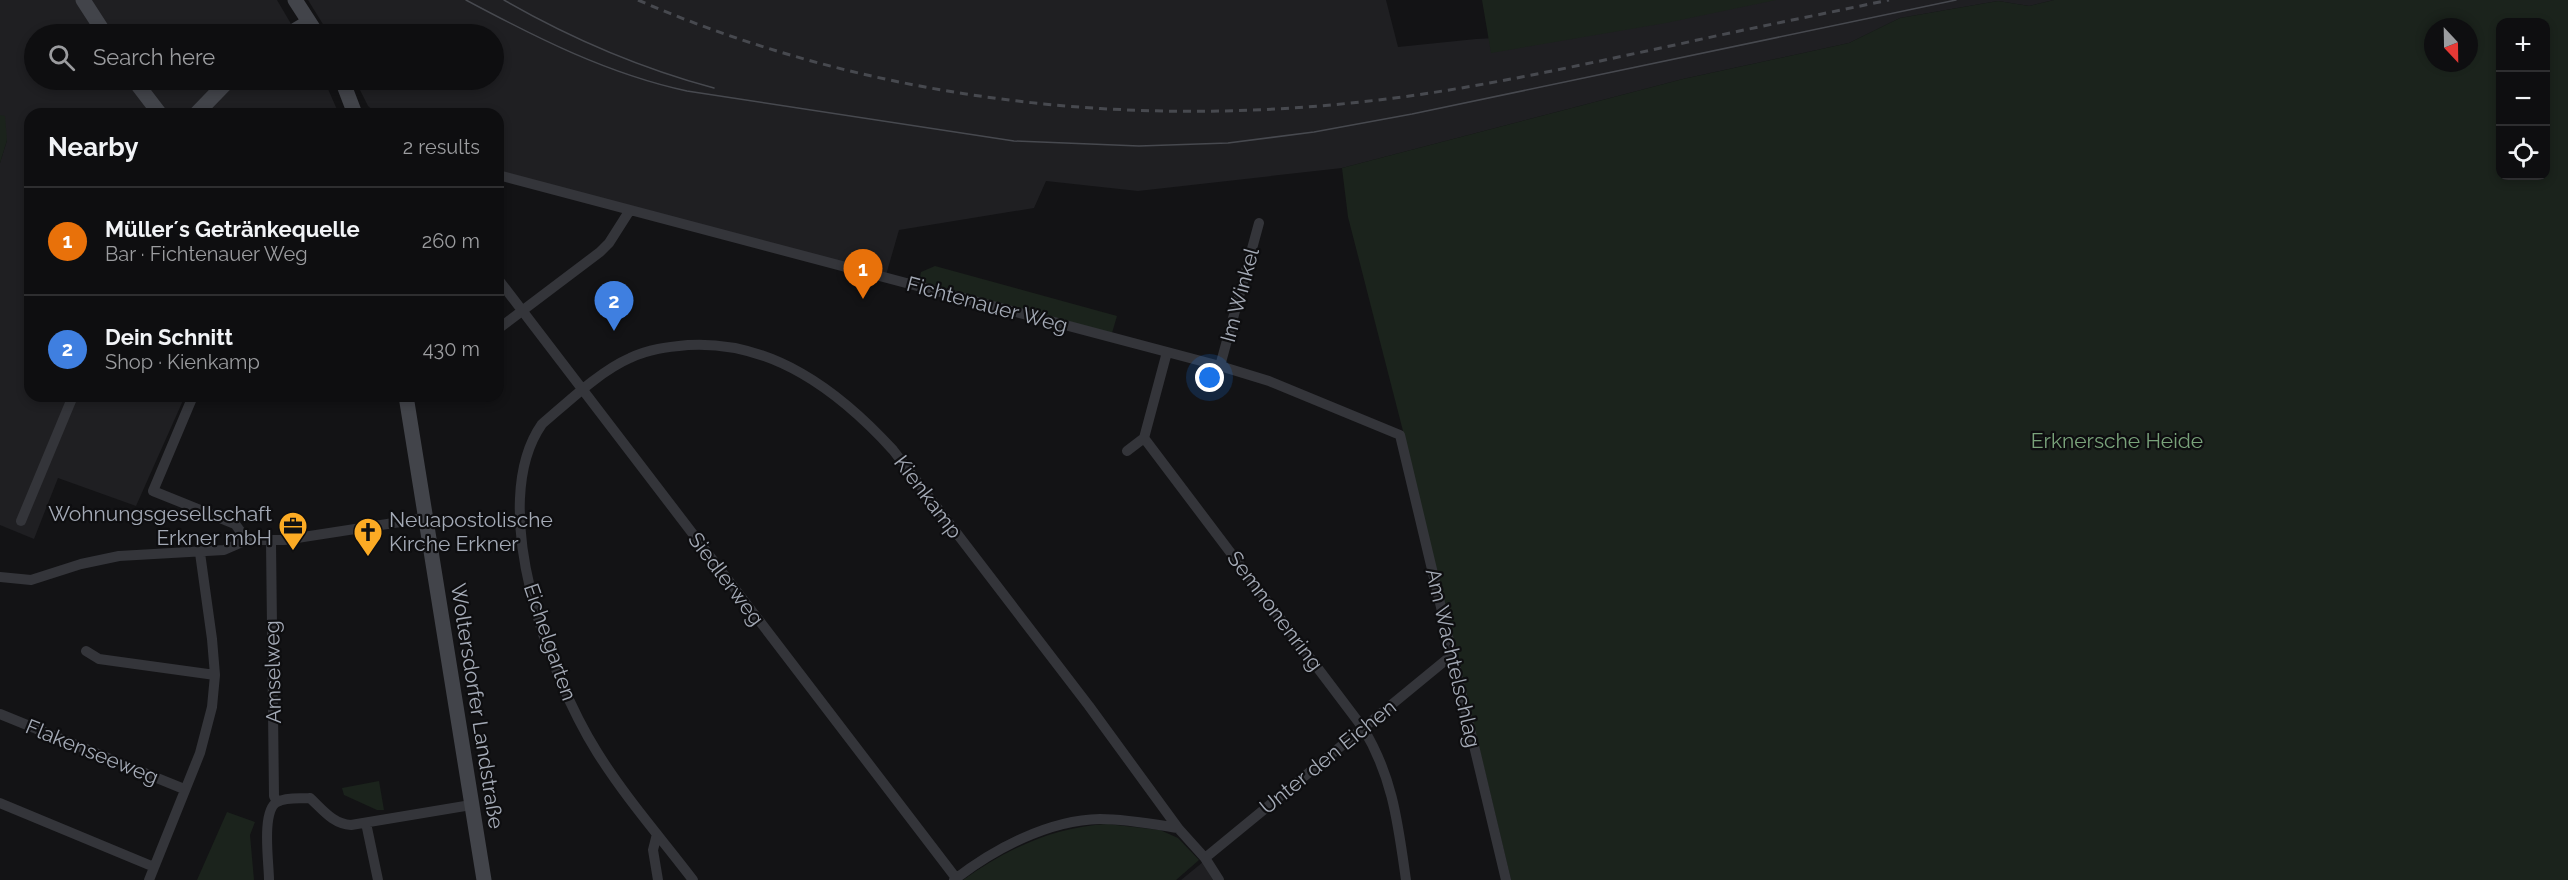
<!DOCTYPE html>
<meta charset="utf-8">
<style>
:root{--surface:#0e0e10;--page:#1c1c1e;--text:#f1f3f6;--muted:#9b9c9f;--line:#2e2e30;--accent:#fcab24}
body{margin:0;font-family:Raleway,sans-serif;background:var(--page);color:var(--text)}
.controls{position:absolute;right:18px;top:18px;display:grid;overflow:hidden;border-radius:12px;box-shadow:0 3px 9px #0003}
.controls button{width:54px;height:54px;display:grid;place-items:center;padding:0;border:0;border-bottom:2px solid var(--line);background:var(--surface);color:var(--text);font:30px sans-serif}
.compass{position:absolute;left:2424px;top:18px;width:54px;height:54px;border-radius:50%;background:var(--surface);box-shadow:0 3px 9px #0003;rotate:158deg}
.you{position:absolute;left:1210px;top:378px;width:21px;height:21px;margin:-15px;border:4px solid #fff;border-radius:50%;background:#1a73e8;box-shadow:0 0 0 9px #1a73e833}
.badge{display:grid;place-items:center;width:39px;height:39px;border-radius:50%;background:var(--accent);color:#fff;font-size:20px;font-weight:700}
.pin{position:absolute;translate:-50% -50px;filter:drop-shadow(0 2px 3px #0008)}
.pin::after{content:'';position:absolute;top:32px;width:21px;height:18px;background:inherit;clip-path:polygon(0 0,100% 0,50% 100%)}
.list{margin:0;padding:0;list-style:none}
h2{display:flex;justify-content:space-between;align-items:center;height:78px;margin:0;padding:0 24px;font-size:26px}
h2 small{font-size:20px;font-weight:400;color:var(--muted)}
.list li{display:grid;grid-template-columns:39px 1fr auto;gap:18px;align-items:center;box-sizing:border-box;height:108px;padding:0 24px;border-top:2px solid var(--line)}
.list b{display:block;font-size:22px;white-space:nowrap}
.list p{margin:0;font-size:20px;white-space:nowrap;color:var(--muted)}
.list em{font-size:20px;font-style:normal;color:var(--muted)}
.icon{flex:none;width:33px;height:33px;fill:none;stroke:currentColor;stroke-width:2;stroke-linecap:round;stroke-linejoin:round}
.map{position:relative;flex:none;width:2568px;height:880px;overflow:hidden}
.search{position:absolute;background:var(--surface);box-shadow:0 3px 9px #0003;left:24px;top:24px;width:480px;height:66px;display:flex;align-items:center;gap:15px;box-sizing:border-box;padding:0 21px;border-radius:33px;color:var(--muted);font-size:22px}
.panel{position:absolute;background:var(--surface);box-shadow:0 3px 9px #0003;left:24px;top:108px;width:480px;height:294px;border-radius:18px}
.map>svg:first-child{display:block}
.built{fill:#1f1f22}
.green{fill:#1b231c;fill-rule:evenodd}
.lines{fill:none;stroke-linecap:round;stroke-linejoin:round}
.street{stroke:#34353a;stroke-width:10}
.secondary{stroke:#42444a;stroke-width:15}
.tram{stroke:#47494f;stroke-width:1.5}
.rail{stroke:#47494f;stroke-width:3;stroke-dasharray:8 6;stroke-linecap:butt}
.labels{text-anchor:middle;stroke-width:4.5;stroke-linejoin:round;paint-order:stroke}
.street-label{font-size:21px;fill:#a4aab6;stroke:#0e0e10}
.park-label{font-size:21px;fill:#79a27a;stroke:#0e0e10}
.poi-label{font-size:21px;fill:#a4aab6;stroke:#0e0e10;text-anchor:end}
</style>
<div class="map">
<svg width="2568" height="880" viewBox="0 0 2568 880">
<rect width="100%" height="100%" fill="#131315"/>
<path class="built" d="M0 0H277L297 34H34V80H324L339 114H30V396H185L136 506 58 478 34 539 0 525V163L7 140 0 127Z
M308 0H1386L1398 47 1476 39 1558 35 1734 0H2054L2029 6 1998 1 1900 18 1849 43 1683 79 1342 168 1138 191 1046 181 1034 208 899 230 886 275 498 173V114H377L368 106 355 80H494V34H329Z
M1203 862 1213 880H1181Z"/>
<path class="green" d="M1482 0H1776L1666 23 1491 53Z
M2054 0H2568V880H1511L1403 431 1348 217 1342 168 1683 79 1849 43 1900 18 1998 1 2029 6ZM2500 22H2546V176H2500ZM2433 27H2469V63H2433Z
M0 115 5 116 7 140 0 163Z
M935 266 1117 316 1112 333 919 282 921 272Z
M379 781 384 810H377L344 795 342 788Z
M227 812 255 822 250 835 254 880H197Z
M1107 824 1160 830 1178 838 1199 860 1176 880H963C1007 849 1053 827 1107 824Z"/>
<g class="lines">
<path class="street" d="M498 175 1220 366 1269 381 1400 435 1506 880
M498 279 956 878
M498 329 600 252 609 243 630 210
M1167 352 1144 438 1363 728C1393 777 1398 824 1406 880
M1220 366 1259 223
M193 396 153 491 235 524 247 540
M1127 451 1144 438
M21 521 73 396
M271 542 274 796 277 802
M0 577 31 580 81 564 119 556 224 550 247 540H284L426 518
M86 651 99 659 215 675
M0 714 184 789
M0 803 154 867
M366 823 378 880
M657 834 653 850 658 880
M1205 858 1452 655
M149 880 200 753 212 707 215 675 212 639 200 553
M269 880C269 863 261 811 277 802 287 797 300 799 310 798 323 810 333 824 351 825L471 805
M693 880C661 838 625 797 597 752 550 677 485 505 542 424 568 402 600 371 630 358 649 349 667 347 688 345 772 340 839 391 893 450L1089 706 1178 828
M954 880C994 849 1048 820 1100 819 1126 819 1153 824 1178 828L1205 858 1219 880"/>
<path class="secondary" d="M83 0 105 34
M295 0 317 34
M289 34 309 22
M134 80 160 114
M342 80 355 114
M196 114 229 80
M406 396 484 880"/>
<path class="tram" d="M466 0C537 38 608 74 687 91L1014 141 1139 146 1228 143 1314 132 1412 114 1956 0
M504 0C570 38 640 68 714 88"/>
<path class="rail" d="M638 0C863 98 1118 129 1360 102 1466 91 1571 67 1675 45 1746 29 1818 15 1889 0"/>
</g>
<defs>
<g id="office-pin" transform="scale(1.5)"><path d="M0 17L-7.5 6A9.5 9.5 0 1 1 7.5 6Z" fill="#fcab24" stroke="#0e0e10"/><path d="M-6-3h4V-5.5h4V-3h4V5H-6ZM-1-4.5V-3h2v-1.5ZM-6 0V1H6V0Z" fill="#111"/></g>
<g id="church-pin" transform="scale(1.5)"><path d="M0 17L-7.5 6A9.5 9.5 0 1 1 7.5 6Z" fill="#fcab24" stroke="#0e0e10"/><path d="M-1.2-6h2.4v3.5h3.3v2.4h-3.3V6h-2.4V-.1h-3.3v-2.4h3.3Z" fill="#111"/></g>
</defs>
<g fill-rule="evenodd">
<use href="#office-pin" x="293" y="526"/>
<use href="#church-pin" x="368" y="532"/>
</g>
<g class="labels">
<g class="street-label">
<text transform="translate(1240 295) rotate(-75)" y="7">Im Winkel</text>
<text transform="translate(987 305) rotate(15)" y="7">Fichtenauer Weg</text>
<text transform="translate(928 497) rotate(53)" y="7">Kienkamp</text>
<text transform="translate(726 579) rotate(53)" y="7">Siedlerweg</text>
<text transform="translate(1275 611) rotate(53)" y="7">Semnonenring</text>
<text transform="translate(550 642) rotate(71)" y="7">Eichelgarten</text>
<text transform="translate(1453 658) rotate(77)" y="7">Am Wachtelschlag</text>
<text transform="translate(273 672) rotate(-91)" y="7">Amselweg</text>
<text transform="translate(477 706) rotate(81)" y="7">Woltersdorfer Landstraße</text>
<text transform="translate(92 752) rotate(22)" y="7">Flakenseeweg</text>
<text transform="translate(1328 757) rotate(-39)" y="7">Unter den Eichen</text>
</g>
<g class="park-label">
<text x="2117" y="448">Erknersche Heide</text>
</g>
<g class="poi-label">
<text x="272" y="521">Wohnungsgesellschaft<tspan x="272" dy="24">Erkner mbH</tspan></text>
<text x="389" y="527" text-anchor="start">Neuapostolische<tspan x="389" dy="24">Kirche Erkner</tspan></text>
</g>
</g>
</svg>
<div class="controls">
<button>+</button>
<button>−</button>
<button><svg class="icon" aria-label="locate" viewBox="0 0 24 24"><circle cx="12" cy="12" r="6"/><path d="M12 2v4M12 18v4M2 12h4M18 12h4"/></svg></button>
</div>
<svg class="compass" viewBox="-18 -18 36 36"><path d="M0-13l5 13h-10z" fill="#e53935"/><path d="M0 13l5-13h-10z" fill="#9b9c9f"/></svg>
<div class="you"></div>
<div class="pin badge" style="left:863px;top:299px;background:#e8710a">1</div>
<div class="pin badge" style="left:614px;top:331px;background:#3f7fe0">2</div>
<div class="search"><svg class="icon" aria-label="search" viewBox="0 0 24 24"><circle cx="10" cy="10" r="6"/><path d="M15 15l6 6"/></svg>Search here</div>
<section class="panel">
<h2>Nearby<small>2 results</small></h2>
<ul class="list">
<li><span class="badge" style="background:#e8710a">1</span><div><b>Müller´s Getränkequelle</b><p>Bar · Fichtenauer Weg</p></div><em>260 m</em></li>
<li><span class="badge" style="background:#3f7fe0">2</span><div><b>Dein Schnitt</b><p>Shop · Kienkamp</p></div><em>430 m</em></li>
</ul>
</section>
</div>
